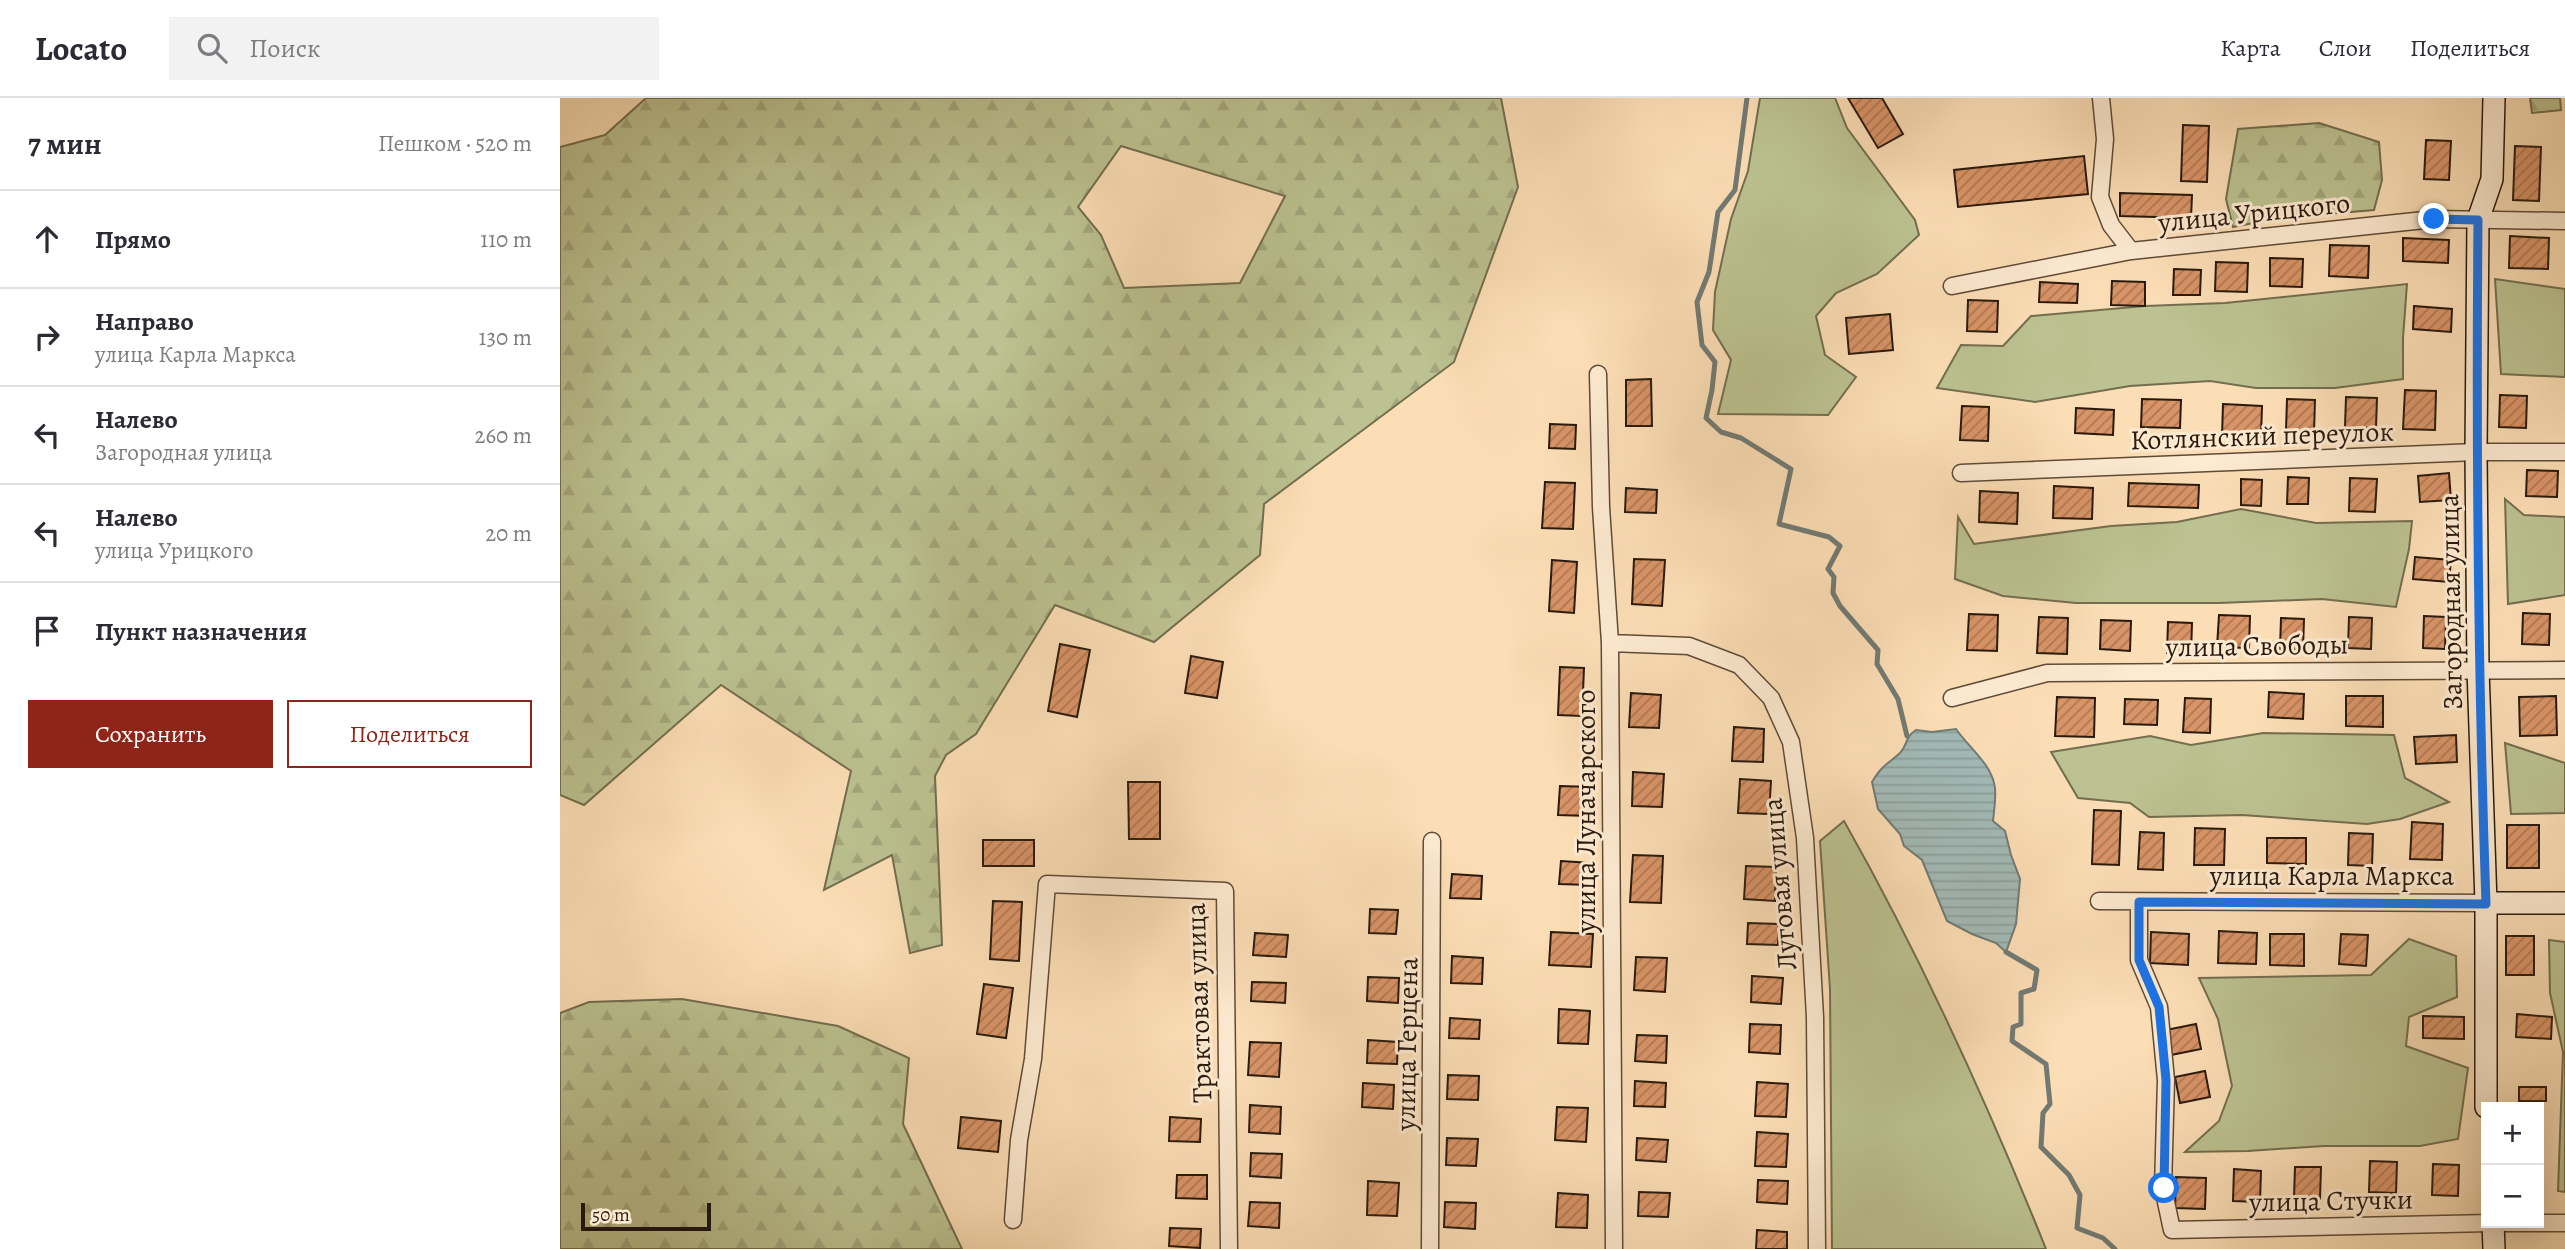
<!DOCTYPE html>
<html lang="ru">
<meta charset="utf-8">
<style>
:root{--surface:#fff;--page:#f2f2f3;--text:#2b2b33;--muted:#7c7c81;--line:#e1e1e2;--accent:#8f2418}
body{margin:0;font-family:Alegreya,serif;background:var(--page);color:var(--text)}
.controls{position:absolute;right:21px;bottom:21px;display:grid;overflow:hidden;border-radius:0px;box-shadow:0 7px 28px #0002}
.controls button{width:63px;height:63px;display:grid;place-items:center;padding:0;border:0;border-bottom:2px solid var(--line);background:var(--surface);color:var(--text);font:35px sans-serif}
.scale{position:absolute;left:21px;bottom:18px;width:130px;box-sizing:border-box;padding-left:7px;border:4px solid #2a1a0d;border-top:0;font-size:19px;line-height:24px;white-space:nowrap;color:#2a1a0d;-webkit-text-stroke:5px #fdead0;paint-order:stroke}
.stop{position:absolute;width:21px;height:21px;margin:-16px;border:5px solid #1a73e8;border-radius:50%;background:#fff}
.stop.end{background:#1a73e8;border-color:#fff;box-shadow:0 2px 7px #0008}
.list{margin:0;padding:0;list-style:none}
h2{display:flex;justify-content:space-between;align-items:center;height:91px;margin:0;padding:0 28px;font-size:30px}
h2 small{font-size:23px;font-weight:400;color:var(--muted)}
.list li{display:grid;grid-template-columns:46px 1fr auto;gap:21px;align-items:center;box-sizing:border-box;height:98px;padding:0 28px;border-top:2px solid var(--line)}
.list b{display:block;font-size:26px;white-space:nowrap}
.list p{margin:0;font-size:23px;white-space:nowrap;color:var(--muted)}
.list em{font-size:23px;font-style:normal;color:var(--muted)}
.actions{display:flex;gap:14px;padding:21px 28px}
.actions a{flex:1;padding:16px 0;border:2px solid var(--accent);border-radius:0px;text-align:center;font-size:24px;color:var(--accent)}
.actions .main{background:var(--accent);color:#fff}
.icon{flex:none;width:38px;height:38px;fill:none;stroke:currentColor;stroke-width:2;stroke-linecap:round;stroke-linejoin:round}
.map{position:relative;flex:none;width:2005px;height:1151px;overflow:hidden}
header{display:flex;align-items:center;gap:42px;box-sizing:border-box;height:98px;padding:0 35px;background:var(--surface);border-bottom:2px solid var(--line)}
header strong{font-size:33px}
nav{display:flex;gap:38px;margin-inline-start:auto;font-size:24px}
.search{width:490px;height:63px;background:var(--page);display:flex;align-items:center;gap:18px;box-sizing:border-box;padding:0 24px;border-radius:0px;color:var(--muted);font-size:26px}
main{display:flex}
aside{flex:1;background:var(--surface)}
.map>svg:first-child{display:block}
.forest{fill:url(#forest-firs);stroke:#736e4f;stroke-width:2;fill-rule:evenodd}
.garden{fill:#bcc291;stroke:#736e4f;stroke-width:2}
.water{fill:url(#water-rules);stroke:#727a73;stroke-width:2}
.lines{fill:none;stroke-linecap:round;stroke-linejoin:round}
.stream{stroke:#727a73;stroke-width:5}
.building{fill:url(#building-hatch);stroke:#2a1a0d;stroke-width:2}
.street-casing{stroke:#5e4b37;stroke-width:19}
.secondary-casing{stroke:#2a1a0d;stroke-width:24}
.street{stroke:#fdead0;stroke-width:16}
.secondary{stroke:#fdead0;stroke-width:21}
.route{stroke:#1a73e8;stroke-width:9}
.labels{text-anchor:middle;stroke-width:6;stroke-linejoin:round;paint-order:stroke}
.street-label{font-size:28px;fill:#2a1a0d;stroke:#fdead0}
</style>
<header>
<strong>Locato</strong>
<div class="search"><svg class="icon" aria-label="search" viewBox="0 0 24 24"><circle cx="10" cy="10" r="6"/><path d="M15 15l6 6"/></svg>Поиск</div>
<nav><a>Карта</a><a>Слои</a><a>Поделиться</a></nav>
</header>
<main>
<aside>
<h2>7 мин<small>Пешком · 520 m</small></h2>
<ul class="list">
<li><svg class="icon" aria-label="ahead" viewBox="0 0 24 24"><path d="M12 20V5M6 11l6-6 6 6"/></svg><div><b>Прямо</b></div><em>110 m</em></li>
<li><svg class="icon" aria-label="right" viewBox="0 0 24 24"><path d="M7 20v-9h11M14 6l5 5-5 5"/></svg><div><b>Направо</b><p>улица Карла Маркса</p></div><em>130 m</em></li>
<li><svg class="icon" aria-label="left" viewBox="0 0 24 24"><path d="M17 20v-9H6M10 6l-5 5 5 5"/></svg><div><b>Налево</b><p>Загородная улица</p></div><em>260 m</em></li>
<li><svg class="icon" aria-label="left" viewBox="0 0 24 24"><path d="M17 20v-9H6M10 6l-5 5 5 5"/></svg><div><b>Налево</b><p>улица Урицкого</p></div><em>20 m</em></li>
<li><svg class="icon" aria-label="arrive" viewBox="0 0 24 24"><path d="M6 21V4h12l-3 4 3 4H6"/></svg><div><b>Пункт назначения</b></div></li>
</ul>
<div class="actions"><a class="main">Сохранить</a><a>Поделиться</a></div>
</aside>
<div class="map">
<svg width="2005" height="1151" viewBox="0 0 2005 1151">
<defs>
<pattern id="forest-firs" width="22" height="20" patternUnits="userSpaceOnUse" patternTransform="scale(1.75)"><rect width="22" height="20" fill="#bcc291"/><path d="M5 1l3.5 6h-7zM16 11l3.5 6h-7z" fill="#a2a67c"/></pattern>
<pattern id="water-rules" width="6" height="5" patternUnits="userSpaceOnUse" patternTransform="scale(1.75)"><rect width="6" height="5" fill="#a2bab7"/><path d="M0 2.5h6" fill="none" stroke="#8c9f9c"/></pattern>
<pattern id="building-hatch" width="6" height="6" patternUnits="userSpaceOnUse" patternTransform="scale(1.75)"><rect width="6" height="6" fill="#d99467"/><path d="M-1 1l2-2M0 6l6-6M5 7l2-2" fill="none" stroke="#b07853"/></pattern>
</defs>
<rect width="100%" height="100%" fill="#fcdeb6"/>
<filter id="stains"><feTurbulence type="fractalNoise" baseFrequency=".00286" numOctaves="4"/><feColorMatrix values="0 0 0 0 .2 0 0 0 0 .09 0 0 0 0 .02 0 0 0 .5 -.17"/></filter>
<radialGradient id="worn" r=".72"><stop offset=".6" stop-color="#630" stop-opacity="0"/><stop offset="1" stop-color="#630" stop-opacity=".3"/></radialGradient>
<path class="forest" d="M86 0H941L958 89 894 264 704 406 700 457 594 544 495 507 416 636 386 657 375 678 382 847 350 855 332 757 264 792 291 673 161 587 24 707 0 697V49L45 37ZM561 48 725 98 680 185 564 190 541 137 518 109Z
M1970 0H2000L2001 12 1972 15Z
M1759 25 1819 44 1822 82 1814 112 1719 120 1673 129 1666 101 1678 31Z
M122 901 278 928 349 960 343 1026 402 1151H0V915L29 904Z"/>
<path class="garden" d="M1200 0H1275L1287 30 1355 122 1359 137 1317 176 1276 195 1256 218 1265 257 1296 279 1268 317 1158 316 1171 262 1153 232 1155 194 1171 121 1188 73Z
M1935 181 2005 191V279L1941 276Z
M1847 186 1843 240V281L1775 290H1696L1650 283 1570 288 1475 304 1377 290 1401 247 1443 248 1471 218 1585 208 1665 205Z
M1945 401 1964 417 2005 419V497L1948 506Z
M1681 411 1756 425 1852 423 1849 451 1836 509 1762 501 1659 505H1516L1443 498 1395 481 1398 419 1414 446 1551 428 1617 424Z
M1703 635 1834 637 1845 680 1889 704 1840 721 1807 726 1682 717 1589 719 1570 705 1518 700 1491 654 1590 638 1631 647Z
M1945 645 2005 665V715L1951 716Z
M1284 723C1362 861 1427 1004 1486 1151H1272L1270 891 1260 743Z
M1849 841 1896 858 1897 899 1849 919 1846 948 1908 970 1898 1041 1860 1048H1764L1688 1053 1625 1054 1659 1023 1672 988 1658 921 1639 880 1811 877Z
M1989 842 2005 844V1094L1998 1093 2003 954 1990 895Z"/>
<path class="water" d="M1396 631C1409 650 1432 666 1435 690 1436 701 1434 713 1433 723L1445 733 1451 757 1460 781 1456 826 1446 854 1436 845 1412 836 1387 823 1362 762 1344 748 1340 736 1318 711 1312 684C1323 666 1327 667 1340 655 1348 647 1344 640 1356 632L1372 634Z"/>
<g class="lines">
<path class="stream" d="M1187 0 1175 92 1158 114 1149 174 1137 204 1142 247 1155 264 1152 292 1146 320 1161 334 1181 340 1231 371 1219 426 1269 439 1280 448 1268 471 1274 479 1273 495 1280 508 1318 552 1317 566 1338 601 1347 638
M1446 854 1477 872 1474 891 1461 895V926L1453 929 1452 943 1486 966 1490 1006 1483 1015 1481 1049 1509 1077 1520 1097 1517 1130 1543 1140 1555 1151"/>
</g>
<path class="building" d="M1288 0H1322L1343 36 1318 50Z
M1623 27 1649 28 1647 84 1621 83Z
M1866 42 1891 43 1889 82 1864 81Z
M1955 48 1981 49 1979 103 1953 102Z
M1524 58 1528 96 1398 109 1394 72Z
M1560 95 1632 97 1631 120 1560 118Z
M1950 138 1989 140 1988 171 1949 170Z
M1843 140 1889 142 1888 165 1843 163Z
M1770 147 1809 148 1808 180 1769 178Z
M1710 160 1743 161 1742 189 1710 188Z
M1656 164 1688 165 1687 194 1655 193Z
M1614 171 1641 172 1640 197H1613Z
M1552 183 1585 184V208L1551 207Z
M1480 184 1518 186 1517 205 1479 204Z
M1408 202 1438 203 1437 234 1407 233Z
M1854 208 1892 211 1891 234 1853 231Z
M1330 216 1333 252 1289 256 1286 220Z
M1091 281 1092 328H1066V282Z
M1845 292 1876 293 1875 332 1843 331Z
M1940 297 1967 298 1966 330 1939 329Z
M1786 299 1817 300 1816 330 1785 329Z
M1582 301 1621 302 1620 330 1581 329Z
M1727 301 1755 302 1754 334 1726 332Z
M1663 306 1702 308 1701 339 1662 338Z
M1402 308 1429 309 1428 343 1400 342Z
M1516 310 1554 312 1553 337 1515 335Z
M990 326 1016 327 1015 351 989 350Z
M1967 372 1998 373 1997 399 1966 398Z
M1889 375 1891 402 1860 404 1858 378Z
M1728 379 1749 380 1748 406H1727Z
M1790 380 1817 381 1815 414 1789 413Z
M1681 381 1702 382 1701 408 1681 407Z
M985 384 1015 385 1013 431 982 430Z
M1569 385 1639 387 1638 410 1568 408Z
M1494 388 1533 390 1532 421 1493 420Z
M1066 390 1097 392 1096 415 1065 414Z
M1420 393 1458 395 1457 426 1419 424Z
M1855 459 1891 462 1889 484 1853 481Z
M1074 461 1105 462 1102 508 1072 506Z
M992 462 1017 464 1014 515 989 513Z
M1963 515 1990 516 1989 547 1962 546Z
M1409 516 1438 517 1437 553 1407 552Z
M1659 517 1690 518 1689 550 1657 549Z
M1864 518 1886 519 1885 551 1863 550Z
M1479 519 1508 520 1507 556 1477 555Z
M1789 519 1812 520 1811 551 1788 550Z
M1721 520 1744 521 1743 552 1720 551Z
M1541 522 1571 523 1570 553 1540 551Z
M1608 524 1632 525 1631 556 1607 555Z
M500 546 530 552 517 619 488 613Z
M631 558 663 564 657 600 625 595Z
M1000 569 1024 570 1022 618 998 617Z
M1709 594 1744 596 1743 621 1708 619Z
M1071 595 1101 597 1099 630 1069 629Z
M1786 598H1823V629L1786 628Z
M1996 598 1997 637 1960 638 1959 599Z
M1497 599 1535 600 1534 639 1495 638Z
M1625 600 1651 601 1650 635 1623 634Z
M1565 601 1598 602 1597 627 1564 626Z
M1174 629 1204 631 1203 664 1172 663Z
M1896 637 1897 664 1856 666 1854 639Z
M1073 674 1104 676 1102 709 1072 708Z
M1180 681 1211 683 1209 716 1178 715Z
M568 684H600V741H569Z
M1000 688 1031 689 1029 718 998 717Z
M1534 712 1561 713 1559 767 1532 766Z
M1852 724 1883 726 1882 762 1850 761Z
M1947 727H1979V770H1947Z
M1635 730 1665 731 1664 767H1634Z
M1580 734 1604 735 1603 772 1578 771Z
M1789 735 1813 736 1812 768 1788 767Z
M1707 740H1746V766L1707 765Z
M423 742H474V768H423Z
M1073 757 1103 758 1101 805 1070 804Z
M1001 763 1031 765 1030 787 999 786Z
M1186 768 1216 769 1215 803 1184 801Z
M892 776 922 778 921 801 890 800Z
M433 803 462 804 459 863 430 861Z
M810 811 838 812 836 836 809 835Z
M1188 825 1219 826 1218 847 1187 846Z
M1659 833 1697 835 1696 866 1658 865Z
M991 834 1033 836 1031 869 989 867Z
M1591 834 1629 836 1628 867 1590 865Z
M695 835 728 837 726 859 693 857Z
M1710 836H1744V868L1710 867Z
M1781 836 1808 837 1806 868 1779 866Z
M1946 838H1974V877H1946Z
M892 858 923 860 922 886 891 885Z
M1076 859 1107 860 1105 894 1074 892Z
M1192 878 1223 880 1221 906 1191 904Z
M808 879 839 880 838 905 807 903Z
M692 884 726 885 725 905 691 903Z
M424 886 453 890 446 940 417 936Z
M999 911 1030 913 1028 946 998 945Z
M1957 916 1992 919 1991 941 1956 939Z
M1863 918 1904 919V941L1863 940Z
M890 920 920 922 919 941 889 940Z
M1190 926 1221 927 1220 956 1189 954Z
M1636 926 1641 951 1611 957 1606 932Z
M1077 937 1107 938 1106 965 1075 963Z
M808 942 838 944 837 966 807 965Z
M690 944 721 945 719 979 688 977Z
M1645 973 1650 999 1620 1005 1615 979Z
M888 977 919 978 918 1002 887 1001Z
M1075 983 1106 985 1105 1009 1074 1008Z
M1197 984 1228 986 1226 1019 1195 1018Z
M803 985 834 987 833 1011 802 1009Z
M1959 989H1986V1003H1959Z
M690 1007 721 1009 720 1036 689 1034Z
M997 1009 1028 1010 1026 1044 995 1042Z
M401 1019 441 1023 438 1054 398 1050Z
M610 1019 641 1021 640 1044 609 1043Z
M1197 1034 1228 1036 1226 1069 1195 1068Z
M887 1040 918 1041 916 1068 886 1067Z
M1077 1040 1108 1042 1106 1064 1076 1062Z
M1979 1047H1982L1981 1090H1979Z
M691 1055 722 1056 721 1080 690 1078Z
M1810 1063 1837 1064 1836 1095 1809 1094Z
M1873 1066 1899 1067 1898 1098 1872 1097Z
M1735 1069H1761L1760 1101 1734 1100Z
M1674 1071 1701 1073 1700 1104 1673 1103Z
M617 1077H647V1101L616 1100Z
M1616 1079 1646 1080 1645 1111 1615 1110Z
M1198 1082 1228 1083 1227 1106 1197 1104Z
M808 1083 839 1085 837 1118 807 1117Z
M1079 1094 1110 1095 1108 1119 1078 1118Z
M998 1095 1028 1097 1027 1130 996 1129Z
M690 1104 720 1105 719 1130 688 1128Z
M885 1104 916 1105 915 1131 884 1129Z
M610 1130 641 1131 640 1150 609 1148Z
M1197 1132 1227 1134V1151H1196Z"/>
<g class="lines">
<g class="street-casing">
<path id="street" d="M1541 0 1545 41 1540 99 1551 127 1571 153
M1392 188 1571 153 1874 121 2005 123
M1038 276 1041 409 1050 545 1054 1151
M1401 375 1916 354H2005
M1050 545 1129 548 1179 567 1211 600 1231 644 1245 740 1255 919 1257 1151
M1392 600 1487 575 2005 572
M1539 803 1926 805
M1579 804V862L1599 909 1606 982 1603 1090 1612 1132 1930 1125
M453 1122 459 1042 473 961 487 786 665 793 669 1151
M1942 1125H2005
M870 1151 872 743"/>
</g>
<g class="secondary-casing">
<path id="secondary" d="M1926 805H2005
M1926 1009V805L1918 571 1916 354 1918 122 1932 81 1934 0
M1933 1125 1934 1151"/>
</g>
<use href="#street" class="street"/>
<use href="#secondary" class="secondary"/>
</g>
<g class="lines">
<path class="route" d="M1604 1090 1606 982 1599 909 1579 862V804L1926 806C1918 577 1916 350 1918 122L1874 121"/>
</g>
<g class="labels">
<g class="street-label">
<text transform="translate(1694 114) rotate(-6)" y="10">улица Урицкого</text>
<text transform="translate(1702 337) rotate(-2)" y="10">Котлянский переулок</text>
<text transform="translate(1890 504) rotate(-91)" y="10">Загородная улица</text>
<text transform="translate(1697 547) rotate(-1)" y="10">улица Свободы</text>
<text transform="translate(1025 713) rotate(-90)" y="10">улица Луначарского</text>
<text x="1772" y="787">улица Карла Маркса</text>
<text transform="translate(1219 786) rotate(-95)" y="10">Луговая улица</text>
<text transform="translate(638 905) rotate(-92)" y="10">Трактовая улица</text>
<text transform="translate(846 946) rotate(-89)" y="10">улица Герцена</text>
<text transform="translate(1771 1102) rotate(-1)" y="10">улица Стучки</text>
</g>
</g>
<rect width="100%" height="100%" filter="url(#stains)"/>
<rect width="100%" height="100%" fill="url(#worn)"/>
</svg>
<div class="controls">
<button>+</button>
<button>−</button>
</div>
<div class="scale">50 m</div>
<div class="stop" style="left:1604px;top:1090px"></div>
<div class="stop end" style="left:1874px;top:121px"></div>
</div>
</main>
